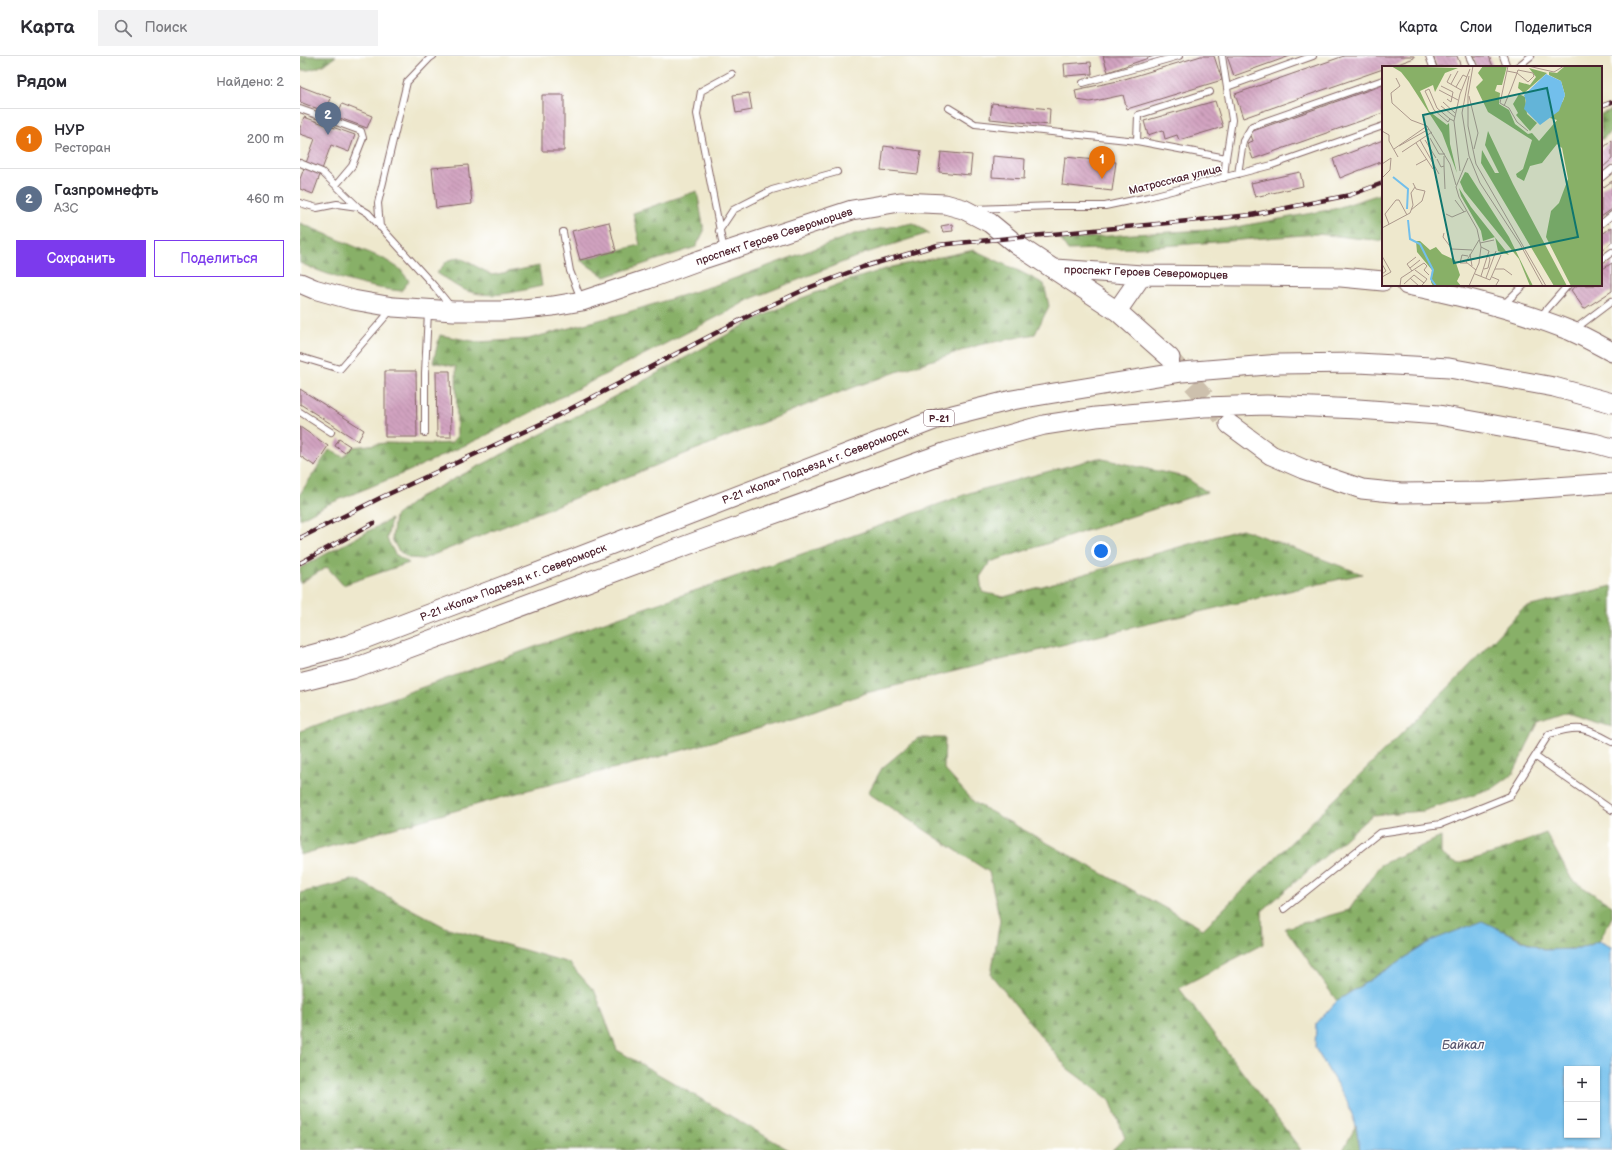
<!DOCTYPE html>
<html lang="ru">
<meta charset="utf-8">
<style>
:root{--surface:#fff;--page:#f2f2f3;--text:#2b2b33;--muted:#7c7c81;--line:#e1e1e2;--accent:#7c3aed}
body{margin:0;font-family:"Balsamiq Sans",sans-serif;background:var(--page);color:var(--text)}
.controls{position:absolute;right:12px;bottom:12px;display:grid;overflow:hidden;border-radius:0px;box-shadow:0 1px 3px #0004}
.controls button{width:36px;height:36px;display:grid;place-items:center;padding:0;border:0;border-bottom:1px solid var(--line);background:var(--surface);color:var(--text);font:20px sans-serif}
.you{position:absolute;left:801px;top:495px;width:14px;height:14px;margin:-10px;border:3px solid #fff;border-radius:50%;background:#1a73e8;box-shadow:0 0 0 6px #1a73e833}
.badge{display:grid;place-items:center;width:26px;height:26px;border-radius:50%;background:var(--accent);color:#fff;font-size:13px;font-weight:700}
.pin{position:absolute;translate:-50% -33px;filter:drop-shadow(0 1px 2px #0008)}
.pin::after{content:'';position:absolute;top:21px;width:14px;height:12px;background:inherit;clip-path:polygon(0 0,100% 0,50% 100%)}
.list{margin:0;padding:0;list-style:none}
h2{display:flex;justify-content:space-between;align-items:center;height:52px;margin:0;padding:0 16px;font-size:17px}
h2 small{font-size:13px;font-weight:400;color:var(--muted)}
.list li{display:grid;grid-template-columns:26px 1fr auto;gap:12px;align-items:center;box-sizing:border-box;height:60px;padding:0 16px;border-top:1px solid var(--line)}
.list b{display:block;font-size:15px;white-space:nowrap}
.list p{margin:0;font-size:13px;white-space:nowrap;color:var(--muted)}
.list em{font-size:13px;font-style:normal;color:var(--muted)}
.actions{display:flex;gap:8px;padding:12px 16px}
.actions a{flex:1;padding:9px 0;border:1px solid var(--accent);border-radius:0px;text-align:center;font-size:14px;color:var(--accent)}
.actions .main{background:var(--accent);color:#fff}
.icon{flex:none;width:22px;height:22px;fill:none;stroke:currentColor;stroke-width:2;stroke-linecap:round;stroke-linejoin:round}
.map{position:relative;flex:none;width:1312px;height:1094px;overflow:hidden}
header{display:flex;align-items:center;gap:24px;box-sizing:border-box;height:56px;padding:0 20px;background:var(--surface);border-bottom:1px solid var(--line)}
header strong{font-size:19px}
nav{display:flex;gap:22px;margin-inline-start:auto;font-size:14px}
.search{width:280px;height:36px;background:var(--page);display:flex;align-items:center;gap:10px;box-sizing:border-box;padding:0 14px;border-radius:0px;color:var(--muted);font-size:15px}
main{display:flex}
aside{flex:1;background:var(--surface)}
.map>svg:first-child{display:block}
.forest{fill:url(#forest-firs);stroke:#696849}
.water{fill:#72bfec;stroke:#5e6f8c;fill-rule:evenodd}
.building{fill:url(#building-back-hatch)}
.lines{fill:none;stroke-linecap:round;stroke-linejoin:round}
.primary-tunnel{stroke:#cdc0ad;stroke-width:19;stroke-dasharray:19 10;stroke-linecap:butt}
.service-casing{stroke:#836564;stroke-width:8}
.primary-casing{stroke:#836564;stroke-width:21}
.service{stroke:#fff;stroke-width:6}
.primary{stroke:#fff;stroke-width:19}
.rail-casing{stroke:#4a1f2b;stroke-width:4.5}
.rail{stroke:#fff;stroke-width:3;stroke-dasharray:9;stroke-linecap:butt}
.labels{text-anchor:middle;stroke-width:3;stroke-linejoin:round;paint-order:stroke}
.shield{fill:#fff;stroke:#80626b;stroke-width:1}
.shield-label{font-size:10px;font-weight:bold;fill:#4a1f2b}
.street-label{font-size:11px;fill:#4a1f2b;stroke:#fff}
.water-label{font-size:12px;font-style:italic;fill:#58576f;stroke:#fff}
.inset-river{fill:none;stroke:#72bfec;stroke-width:2}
.inset-road{fill:none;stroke:#ac988c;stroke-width:1}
.view{fill:#0f766e;fill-opacity:0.15;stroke:#0f766e;stroke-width:2}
.inset-edge{fill:none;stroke:#4a1f2b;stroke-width:2}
</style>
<header>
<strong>Карта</strong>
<div class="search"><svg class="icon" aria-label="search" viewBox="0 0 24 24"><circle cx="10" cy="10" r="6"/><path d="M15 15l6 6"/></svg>Поиск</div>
<nav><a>Карта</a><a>Слои</a><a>Поделиться</a></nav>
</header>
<main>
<aside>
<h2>Рядом<small>Найдено: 2</small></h2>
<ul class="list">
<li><span class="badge" style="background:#e8710a">1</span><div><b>НУР</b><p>Ресторан</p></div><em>200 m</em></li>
<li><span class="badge" style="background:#5c6f8a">2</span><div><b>Газпромнефть</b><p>АЗС</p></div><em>460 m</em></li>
</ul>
<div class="actions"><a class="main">Сохранить</a><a>Поделиться</a></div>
</aside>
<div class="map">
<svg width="1312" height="1094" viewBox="0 0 1312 1094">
<defs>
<pattern id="forest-firs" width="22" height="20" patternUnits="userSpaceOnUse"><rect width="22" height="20" fill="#88b067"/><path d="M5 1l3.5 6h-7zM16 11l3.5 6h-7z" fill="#718f55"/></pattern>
<pattern id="building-back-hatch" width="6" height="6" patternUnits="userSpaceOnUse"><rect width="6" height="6" fill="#d1a3c0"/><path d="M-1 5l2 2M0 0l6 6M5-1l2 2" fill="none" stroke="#ac849c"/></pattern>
</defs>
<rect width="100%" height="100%" fill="#fff"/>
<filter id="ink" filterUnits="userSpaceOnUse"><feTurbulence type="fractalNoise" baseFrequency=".025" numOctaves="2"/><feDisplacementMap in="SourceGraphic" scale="8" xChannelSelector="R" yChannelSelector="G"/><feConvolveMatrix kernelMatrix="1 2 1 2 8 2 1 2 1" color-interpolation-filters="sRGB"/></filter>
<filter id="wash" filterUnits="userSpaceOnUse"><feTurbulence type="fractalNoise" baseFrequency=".012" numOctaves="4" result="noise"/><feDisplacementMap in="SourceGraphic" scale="16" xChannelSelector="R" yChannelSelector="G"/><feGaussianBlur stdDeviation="0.9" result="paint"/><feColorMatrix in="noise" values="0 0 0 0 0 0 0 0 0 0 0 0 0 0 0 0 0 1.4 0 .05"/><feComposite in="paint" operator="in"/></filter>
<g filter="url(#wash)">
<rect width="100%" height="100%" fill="#eee8cd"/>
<path class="forest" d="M0 0H36C26 8 13 16 0 14Z
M1312 54V75L1301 84V58Z
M397 135 404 175 396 191 305 221 280 204 340 189 333 157Z
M1083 137V185L1017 178 839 192 768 194 761 184 833 178 925 173 1034 153Z
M0 167 84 203 100 213 109 225 101 235C66 232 32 221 0 207Z
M613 167 629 177 566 197 450 243 429 255 183 381 109 415 26 449 0 463V438L29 394 44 401 53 391 85 387 132 388 151 387 157 380 156 311 133 306 140 279 178 286 228 283 325 257 422 227 557 177Z
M674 194 721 216 744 228 749 250 735 278 679 289 602 314 524 342 123 503 108 502 98 494 92 483 95 460 119 441 325 335 450 266 502 242 547 225 592 211Z
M159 201 192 219 239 210 242 230C214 236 187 245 160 232 152 228 145 222 137 217L147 205Z
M798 402 885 421 907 436 690 506 680 521 682 536 704 541 942 473 1062 518 839 570 566 637 496 662 348 704 228 734 0 799V675L324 559 519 492 672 436Z
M91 463 87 483 95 498 109 507 43 529 27 511 0 527V512Z
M1312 530V671L1267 657 1238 667 1213 718 1195 731 1123 755 1072 759 962 855 963 888 879 932 1001 1094H812L825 1082 810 1044 768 1013 691 919 700 864 689 816 568 737 582 712 618 682H645L644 713 675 747 903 873 1157 623 1223 552Z
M1246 777 1272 824 1312 850V861L1299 885 1279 893 1243 894 1211 878 1133 884 1037 945 985 872 1049 854 1080 809 1141 781V798L1157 808 1201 795Z
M55 823 145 871 269 907 295 936 317 994 489 1094H0V837Z
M1056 1070 1060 1094H1043Z"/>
<path class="water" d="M1182 865 1243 894 1279 893 1299 885 1311 891 1312 1094H1060L1056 1070 1047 1045 1015 992 1016 968 1037 945 1133 884ZM1267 1013H1297V1079H1267Z"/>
<g id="blocks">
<path class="building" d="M803 0H854L808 16Z
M901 0H914L922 24 827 53 823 39 790 46 777 44 775 34 818 25Z
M927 0H990L934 20Z
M1044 0H1114V2L1090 11H1083V13L943 62 935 38Z
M1133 0H1157L1161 11H1137Z
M1173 0H1189L1193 11H1177Z
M791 6 792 18 765 20 764 8Z
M1083 29V57L953 103 947 87 953 85 950 76Z
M0 30 31 42 26 56 0 46Z
M449 37 452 54 436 57 433 39Z
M242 39H264V95H242Z
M915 45 923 71 879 84 877 79 865 83 863 74 848 79 844 65Z
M692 47 750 53 749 69 690 63Z
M42 48 72 60 67 72 37 61Z
M4 61 55 79 49 96 31 89 13 138 0 133V123L15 83 0 78V72Z
M1083 84V105L1040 122 1033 103Z
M1312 84V103L1301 113V94Z
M584 90 621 95 618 118 581 114Z
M641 96 672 99 670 119 639 116Z
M693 100 725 103 724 123 692 121Z
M765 101 816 106 812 135 762 129Z
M168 109 172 148 136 152 132 112Z
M1000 116 1003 130 955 141 951 127Z
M1312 125V153L1301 161V133Z
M309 166 316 195 280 204 272 175Z
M652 168 653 175 643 176 641 170Z
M1312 171V186L1301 195V179Z
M1312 207V235L1284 253 1271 234 1278 229H1301V214Z
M85 315H116L117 381H85Z
M136 315H150L151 381H137Z
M0 333 64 374 58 385 0 348Z
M0 371 28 390 15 410 0 400Z
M39 383 50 390 45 397 35 390Z"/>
</g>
</g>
<g filter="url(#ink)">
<use href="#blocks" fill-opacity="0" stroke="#836564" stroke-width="1"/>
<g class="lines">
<path class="primary-tunnel" d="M873 306 922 360"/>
<g class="service-casing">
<path id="service" d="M922 0 932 64 926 102 924 122
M1129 0 1133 11
M1169 0 1174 11
M1203 0 1207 11
M1217 11 1231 0
M783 27 879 0
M927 31 1013 0
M910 36 838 59 837 85 926 102
M649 52 675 68 837 85
M0 53 61 75 63 82 52 110 36 129
M0 107 22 116 58 151 68 157 134 230 151 251
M938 118 943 85 952 70 1083 24
M1301 122 1312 113
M0 147 17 152 37 148 58 151
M674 153 754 150H805L848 141 972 109 1083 70
M1301 168 1312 159
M80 171 78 147 107 26 130 2 133 0
M419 175 433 154 472 134 537 116
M263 176 270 215 281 243
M424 195 397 58 401 35 432 18
M1301 204 1312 196
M1203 249 1224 229
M1240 261 1268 229
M1275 273 1312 245
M0 301 40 313 92 253
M0 356 31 376
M125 377V317L128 256
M1236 701 1312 754
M984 853 1079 777 1141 768 1210 740 1249 678C1280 669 1284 671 1312 686"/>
</g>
<g class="primary-casing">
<path id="primary" d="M755 213 842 219 1041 221 1083 225
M0 227 14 233 53 244 93 251 154 255H203L253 250 282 245 348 223 400 204 552 154 600 146 645 148 663 153 690 167 717 189 817 255 870 302
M1107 229C1163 240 1218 254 1271 275 1285 281 1299 289 1312 296
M817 255 842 219
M929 368 971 399 1003 413 1062 433 1101 437 1186 436 1312 427
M0 602 48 589 190 535 637 363 712 344 882 316 979 308 1058 307 1149 312 1254 331 1312 347
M0 626 52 613 401 484 647 396 744 369 796 361 904 351 967 349 1058 353 1139 359 1294 387 1312 392"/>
</g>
<use href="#service" class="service"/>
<use href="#primary" class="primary"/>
<g class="rail-casing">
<path id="rail" d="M1301 50 1312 46
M0 482 82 441 247 365 454 257 508 232 563 211 638 189 951 159 1050 139 1083 127
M0 507 74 467"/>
</g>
<use href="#rail" class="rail"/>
</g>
</g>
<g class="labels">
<rect class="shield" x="624" y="354" width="30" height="16" rx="3"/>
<g class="shield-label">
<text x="639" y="366">Р-21</text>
</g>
<g class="street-label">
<text transform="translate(875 123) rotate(-14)" y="4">Матросская улица</text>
<text transform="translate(474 180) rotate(-18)" y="4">проспект Героев Североморцев</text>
<text transform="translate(846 216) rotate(2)" y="4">проспект Героев Североморцев</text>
<text transform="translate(515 409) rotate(-21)" y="4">Р-21 «Кола» Подъезд к г. Североморск</text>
<text transform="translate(213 526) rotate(-21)" y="4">Р-21 «Кола» Подъезд к г. Североморск</text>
</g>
<g class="water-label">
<text x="1163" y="993">Байкал</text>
</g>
</g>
<g transform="translate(1082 10)">
<rect width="220" height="220" fill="#eee8cd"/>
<path d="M9 0 76 2 63 7 53 26 51 19 38 25 47 45 65 59 67 57 68 78 75 107 60 67 27 16 19 6ZM101 0H125L120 19H115L113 25 118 27 117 38 127 44 133 58 146 68 150 67 157 75 175 54 168 52 181 35 183 29 179 15 167 9V6L175 7 183 0H220V220H189L164 171 169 145 177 137 186 113 180 82 175 78 160 97 148 100 142 115 135 111 134 108 141 103 150 74 106 46 94 21 101 14 96 7ZM147 2 165 7 142 27 136 22 137 16 148 19 154 11ZM137 28 143 31 145 48 155 57 148 65 134 49 136 47 131 38ZM106 65 131 118 185 220H172L99 97 100 84 113 107H117L103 79ZM83 106 86 107 127 171 151 220H148L137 193 82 125 78 116ZM77 122 89 141 127 189 116 185 113 171 101 175 99 165 79 130ZM34 175H38L48 184 54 181 60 188 73 194 78 209 75 215 79 220H51L49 216 50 204 35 186Z" fill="#88b067"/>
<path d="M164 8 179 15 183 29 177 45 158 59 142 43 144 35 142 29Z" fill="#72bfec"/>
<path class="inset-river" d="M11 111 26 123 25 143M26 154 28 173 38 178 51 204 49 213 54 220"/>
<path class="inset-road" d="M91 0 86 29V60L94 98 164 220M126 0 118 37 127 42 135 56 146 65M146 0 172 6 182 0M69 8 65 16 79 24M87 10 80 47 87 90 98 117 138 178 161 220M14 12 18 20 9 27 10 37 29 54 45 60 68 98 74 119M69 18 76 5M59 20 71 26 69 36 65 33M74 21 81 9 85 11M57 24 76 34M87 30 96 67 92 83M61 36 73 47M59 40 73 51M122 40 129 23 135 7 136 4 151 7 152 10 146 16 135 7 125 5M68 53 55 42 47 23 43 25 52 44 66 56 68 53 72 55M0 65 7 69V75L16 91M48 72 57 88H63M38 74 57 108M43 74 54 92M34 77 51 103M17 80 47 63M12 83 45 60M20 86 50 66M86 92 74 121 77 131 95 163 99 181 97 197 87 220M55 93 59 101 62 100V90M0 98 9 92 8 104 0 112M34 99 45 93M62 100 63 123M78 105 72 55 78 28 88 3M73 134 82 146M29 144 40 135 43 125 34 123 31 117M64 148 70 151 84 145M7 158 3 148 14 134H17L25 149M0 162 28 147 31 139 29 127 33 121M62 167 61 171 70 183 90 184M98 177 112 174M99 181 107 185 99 210M88 188 90 200M0 190 9 206 0 211M85 197H78L80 189 86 190M0 198 4 205 0 208M28 202 38 194M102 203 106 202 108 193 107 191M113 203H122L130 209M33 204 45 213 42 217M94 204 84 196 97 174M30 205 25 198 34 191M93 208 108 214 119 189M110 211 117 214 114 219M28 212 37 220M104 212 114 185M22 218 32 209 42 217 39 220M18 220 19 212 42 197 45 200 42 204 47 209"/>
<path class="view" d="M165 22 196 171 72 197 41 49Z"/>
<rect width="220" height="220" class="inset-edge"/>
</g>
</svg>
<div class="controls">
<button>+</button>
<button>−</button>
</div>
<div class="you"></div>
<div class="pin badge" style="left:802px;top:123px;background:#e8710a">1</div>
<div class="pin badge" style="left:28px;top:79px;background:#5c6f8a">2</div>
</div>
</main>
